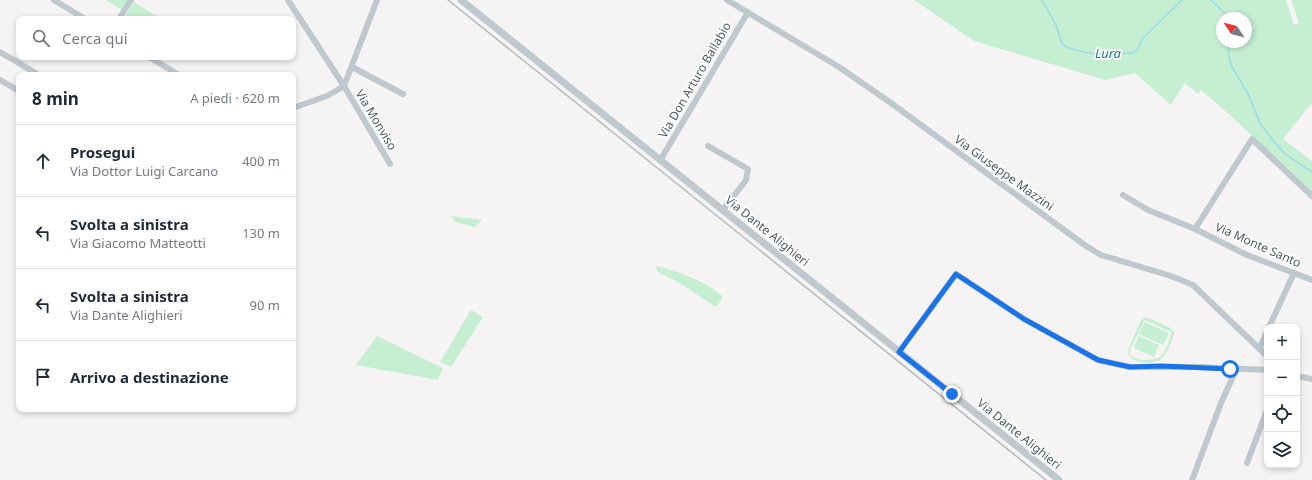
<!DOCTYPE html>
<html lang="it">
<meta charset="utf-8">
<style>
:root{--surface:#fff;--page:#f2f2f3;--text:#1f2937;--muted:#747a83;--line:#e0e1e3}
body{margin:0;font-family:"Noto Sans",sans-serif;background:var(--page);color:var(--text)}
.controls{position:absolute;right:12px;bottom:12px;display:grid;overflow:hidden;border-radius:8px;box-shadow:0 2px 6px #0003}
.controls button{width:36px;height:36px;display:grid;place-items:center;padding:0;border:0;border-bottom:1px solid var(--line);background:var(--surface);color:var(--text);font:20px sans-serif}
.compass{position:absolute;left:1216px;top:12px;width:36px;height:36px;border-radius:50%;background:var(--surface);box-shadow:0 2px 6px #0003;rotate:305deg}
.stop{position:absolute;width:12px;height:12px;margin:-9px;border:3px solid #1a73e8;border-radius:50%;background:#fff}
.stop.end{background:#1a73e8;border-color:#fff;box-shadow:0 1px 4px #0008}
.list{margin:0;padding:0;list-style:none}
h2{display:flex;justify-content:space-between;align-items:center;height:52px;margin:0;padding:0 16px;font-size:17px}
h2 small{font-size:13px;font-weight:400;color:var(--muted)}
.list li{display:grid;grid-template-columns:26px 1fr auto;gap:12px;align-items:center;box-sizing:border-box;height:72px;padding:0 16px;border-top:1px solid var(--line)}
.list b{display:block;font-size:15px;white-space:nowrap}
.list p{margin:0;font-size:13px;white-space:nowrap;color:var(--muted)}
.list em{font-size:13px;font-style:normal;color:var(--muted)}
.icon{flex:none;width:22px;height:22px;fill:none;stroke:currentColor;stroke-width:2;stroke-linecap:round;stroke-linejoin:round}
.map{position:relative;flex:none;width:1312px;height:480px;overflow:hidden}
.search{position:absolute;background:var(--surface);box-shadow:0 2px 6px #0003;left:16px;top:16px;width:280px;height:44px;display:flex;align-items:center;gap:10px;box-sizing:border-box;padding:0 14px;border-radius:8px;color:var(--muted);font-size:15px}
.panel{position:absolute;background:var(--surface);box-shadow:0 2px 6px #0003;left:16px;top:72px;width:280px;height:340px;border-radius:8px}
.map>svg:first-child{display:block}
.green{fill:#c6eed2;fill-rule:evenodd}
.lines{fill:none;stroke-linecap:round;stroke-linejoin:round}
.stream{stroke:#96dde8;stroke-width:1.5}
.minor{stroke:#bfc8ce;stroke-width:6}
.tertiary{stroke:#bfc8ce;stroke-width:7}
.rail{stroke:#b5b9bc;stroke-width:1.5}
.route{stroke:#1a73e8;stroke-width:5}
.labels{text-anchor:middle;stroke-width:3.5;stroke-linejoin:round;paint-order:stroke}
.street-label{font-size:12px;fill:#4b585f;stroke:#fff}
.water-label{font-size:13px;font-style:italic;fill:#158191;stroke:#fff}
</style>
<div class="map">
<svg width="1312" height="480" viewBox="0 0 1312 480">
<rect width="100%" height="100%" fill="#f5f3f3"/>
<path class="green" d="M106 0H128L122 10Z
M914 0H1286L1294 25 1299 23 1291 0H1312V105L1311 104 1283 139 1312 161V193L1230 115 1201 90 1198 94 1185 83 1171 105 1135 73 1105 80 974 41ZM1222 18H1246V42H1222Z
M134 2 161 19H123Z
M450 216 482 220 475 227 456 222Z
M655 266C675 270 709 282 723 297L716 307 678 282 658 272Z
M471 310 483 317 451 367 440 362Z
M1144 318C1151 318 1158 322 1164 325 1168 327 1172 328 1174 332 1175 337 1165 357 1160 360 1150 365 1128 364 1128 350L1141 320ZM1145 320 1171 332C1171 338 1165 354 1160 357 1152 362 1135 361 1130 354V350Z
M1145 322 1169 333 1163 345 1139 334Z
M377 336 443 368 438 380 356 365Z
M1139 336 1159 345 1154 357 1134 348Z"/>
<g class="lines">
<path class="stream" d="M1042 0 1056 25 1062 43 1066 47 1088 53 1099 54 1132 53 1137 50 1143 38 1182 0
M1211 0 1230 18
M1232 42 1228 52 1231 65 1248 94 1260 123 1271 138 1284 153 1312 172"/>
<path class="minor" d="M54 0 85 19
M288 0 344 86 390 164
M727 0 839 67 891 103 1086 246 1101 255 1171 276 1193 285 1267 356
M119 19 131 0
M0 52 39 75
M149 57 179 75
M352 67 403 94
M0 80 19 91
M293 108 327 96 344 86 377 0
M708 146 748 169 746 180 723 210
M661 159 748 12
M1123 195 1148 210 1195 229 1247 255 1312 280
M1195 229 1252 139 1312 196
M1269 327 1294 273
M1259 349 1267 332
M899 352 956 274 1024 319 1098 360 1130 367H1198L1267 370
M1297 376 1312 379
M1247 463 1267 410
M1192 480 1221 403 1236 370"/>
<path class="tertiary" d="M461 0 1059 480"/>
<path class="rail" d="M448 0 1046 480"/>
</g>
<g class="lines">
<path class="route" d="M952 394 899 352 956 274 1024 319 1098 360 1130 367 1162 366 1230 369"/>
</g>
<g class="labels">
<g class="street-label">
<text transform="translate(695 80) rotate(-60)" y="4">Via Don Arturo Ballabio</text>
<text transform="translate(376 120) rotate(59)" y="4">Via Monviso</text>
<text transform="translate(1004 173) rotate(36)" y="4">Via Giuseppe Mazzini</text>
<text transform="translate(767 231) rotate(39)" y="4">Via Dante Alighieri</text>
<text transform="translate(1258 245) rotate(24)" y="4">Via Monte Santo</text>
<text transform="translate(1019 434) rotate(39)" y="4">Via Dante Alighieri</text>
</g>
<g class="water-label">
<text x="1108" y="58">Lura</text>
</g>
</g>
</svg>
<div class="controls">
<button>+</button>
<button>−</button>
<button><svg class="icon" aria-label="locate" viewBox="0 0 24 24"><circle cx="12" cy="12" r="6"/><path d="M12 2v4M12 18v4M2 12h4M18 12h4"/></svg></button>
<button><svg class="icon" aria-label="layers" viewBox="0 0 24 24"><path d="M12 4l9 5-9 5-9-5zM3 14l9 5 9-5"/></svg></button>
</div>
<svg class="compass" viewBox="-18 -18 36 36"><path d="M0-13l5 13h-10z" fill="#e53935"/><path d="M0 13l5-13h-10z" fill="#747a83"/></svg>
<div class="stop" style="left:1230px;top:369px"></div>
<div class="stop end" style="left:952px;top:394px"></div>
<div class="search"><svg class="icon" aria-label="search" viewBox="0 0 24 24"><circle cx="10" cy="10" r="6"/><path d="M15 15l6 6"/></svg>Cerca qui</div>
<section class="panel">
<h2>8 min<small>A piedi · 620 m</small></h2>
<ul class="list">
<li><svg class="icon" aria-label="ahead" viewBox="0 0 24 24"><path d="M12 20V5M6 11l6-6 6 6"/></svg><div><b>Prosegui</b><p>Via Dottor Luigi Carcano</p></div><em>400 m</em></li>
<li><svg class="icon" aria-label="left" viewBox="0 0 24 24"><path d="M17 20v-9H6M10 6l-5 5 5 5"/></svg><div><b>Svolta a sinistra</b><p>Via Giacomo Matteotti</p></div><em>130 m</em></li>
<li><svg class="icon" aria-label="left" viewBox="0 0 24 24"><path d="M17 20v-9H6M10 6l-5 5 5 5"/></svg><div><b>Svolta a sinistra</b><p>Via Dante Alighieri</p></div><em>90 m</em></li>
<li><svg class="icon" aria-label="arrive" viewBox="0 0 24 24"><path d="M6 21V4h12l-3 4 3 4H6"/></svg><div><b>Arrivo a destinazione</b></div></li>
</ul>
</section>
</div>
